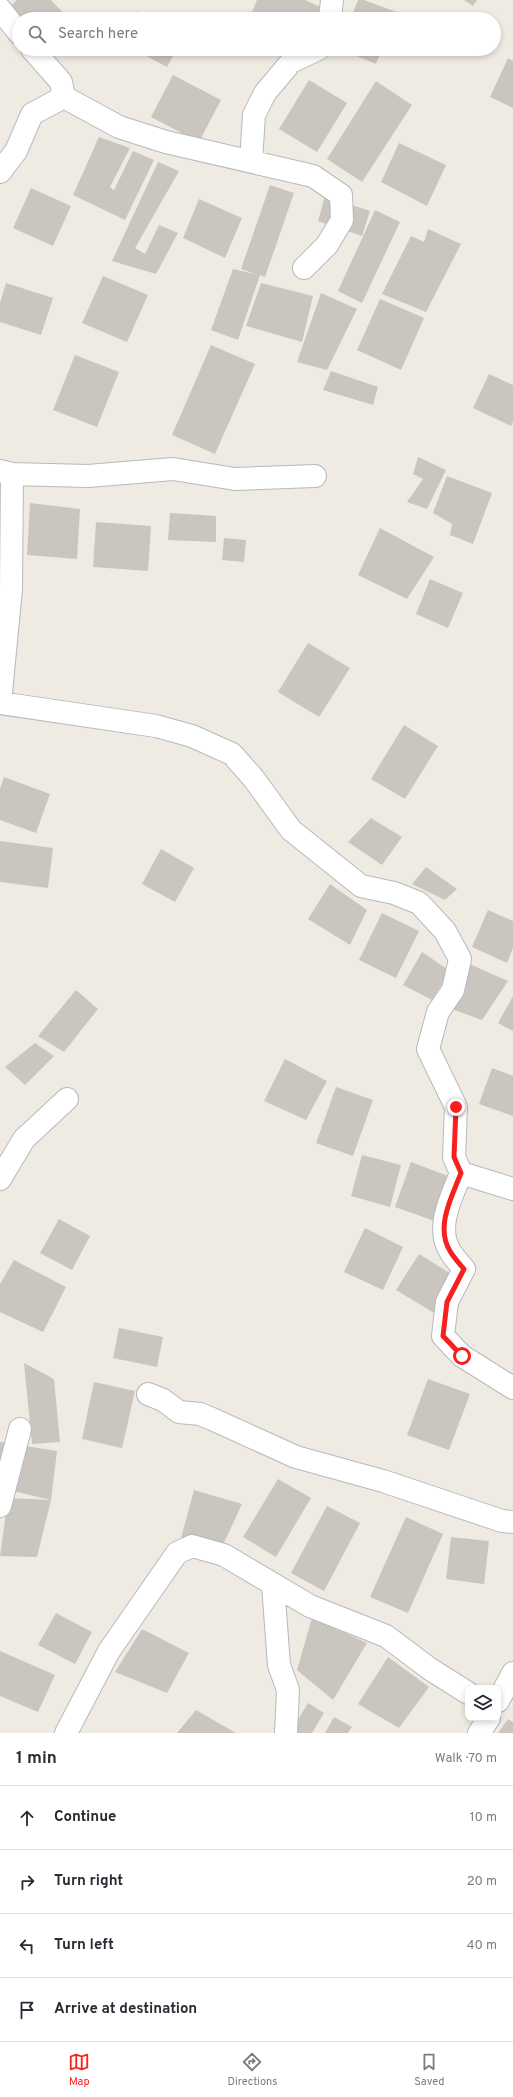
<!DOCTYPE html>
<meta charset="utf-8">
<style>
:root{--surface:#fff;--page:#f2f2f3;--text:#2b2b33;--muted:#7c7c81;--line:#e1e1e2;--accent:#f8201f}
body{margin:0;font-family:Overpass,sans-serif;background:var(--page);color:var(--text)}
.controls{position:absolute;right:12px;bottom:12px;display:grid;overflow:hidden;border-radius:8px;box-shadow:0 2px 6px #0003}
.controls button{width:36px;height:36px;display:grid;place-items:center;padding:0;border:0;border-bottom:1px solid var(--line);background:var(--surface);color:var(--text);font:20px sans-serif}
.stop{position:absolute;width:12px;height:12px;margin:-9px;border:3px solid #f8201f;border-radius:50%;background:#fff}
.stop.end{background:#f8201f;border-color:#fff;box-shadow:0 1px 4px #0008}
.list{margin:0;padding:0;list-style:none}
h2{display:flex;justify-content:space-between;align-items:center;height:52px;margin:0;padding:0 16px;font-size:17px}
h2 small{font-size:13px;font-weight:400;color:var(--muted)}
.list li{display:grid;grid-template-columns:26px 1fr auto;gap:12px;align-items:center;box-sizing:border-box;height:64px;padding:0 16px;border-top:1px solid var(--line)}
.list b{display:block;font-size:15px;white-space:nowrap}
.list em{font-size:13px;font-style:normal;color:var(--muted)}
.icon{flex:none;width:22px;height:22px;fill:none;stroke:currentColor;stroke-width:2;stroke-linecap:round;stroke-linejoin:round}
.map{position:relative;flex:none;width:513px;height:1733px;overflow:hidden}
.search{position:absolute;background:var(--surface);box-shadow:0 2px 6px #0003;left:12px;right:12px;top:12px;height:44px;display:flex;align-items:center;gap:10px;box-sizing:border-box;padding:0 14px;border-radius:22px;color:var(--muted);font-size:15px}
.sheet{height:308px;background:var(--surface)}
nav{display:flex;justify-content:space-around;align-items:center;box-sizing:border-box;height:56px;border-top:1px solid var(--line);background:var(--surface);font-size:11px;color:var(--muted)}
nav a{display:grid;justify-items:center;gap:2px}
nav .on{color:var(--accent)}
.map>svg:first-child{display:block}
.building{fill:#cac6bf}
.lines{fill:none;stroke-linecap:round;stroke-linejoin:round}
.minor-casing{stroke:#b5b9be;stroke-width:24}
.minor{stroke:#fff;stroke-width:22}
.route{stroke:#f8201f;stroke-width:5}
</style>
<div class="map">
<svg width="513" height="1733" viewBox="0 0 513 1733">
<rect width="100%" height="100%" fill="#efebe2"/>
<path class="building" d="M17 0H51L67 17 65 19H19L5 11Z
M257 0H305L327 10 324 19H249Z
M358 0H364L399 13 396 19H366L353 13Z
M464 0H477L473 6Z
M136 11 152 19H132Z
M133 49H177L167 67Z
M339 49H382L376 64Z
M508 58 513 61V108L490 97Z
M173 75 221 100 199 142 151 117Z
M309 80 347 103 317 152 279 129Z
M376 81 412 105 362 182 327 159Z
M99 137 130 148 110 187 114 190 133 151 154 160 125 220 73 195Z
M399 143 446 165 427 206 381 182Z
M158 162 179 171 135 248 145 254 159 225 178 233 156 274 112 261Z
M270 185 294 193 265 277 260 275 238 340 211 330 233 269 256 274 241 269Z
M31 188 71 206 53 246 13 228Z
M325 196 370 211 362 236 318 221Z
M199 199 242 218 225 258 183 238Z
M375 210 400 222 362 303 338 291Z
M428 229 461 244 426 312 382 294 411 236 424 242Z
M103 276 148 295 127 342 82 323Z
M6 283 53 298 41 335 0 322V303Z
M261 283 313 296 302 342 246 326Z
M321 293 357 309 327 370 297 362Z
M380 299 424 318 401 370 357 350Z
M211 345 255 364 215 454 172 435Z
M75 355 119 372 97 427 53 410Z
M331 371 378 387 373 405 323 390Z
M489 374 513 385V422L511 426 473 408Z
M418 457 446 470 427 509 407 502 423 479 413 474Z
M447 476 492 493 473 544 450 535 452 524 433 513Z
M30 503 80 509 77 559 27 555Z
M170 513 216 516V542L168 540Z
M96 522 151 526 148 571 93 567Z
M380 528 434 557 407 599 358 575Z
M224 538 246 540 244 562 222 560Z
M430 579 463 593 448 628 416 614Z
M308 643 350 668 319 717 278 692Z
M404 725 438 746 405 799 371 779Z
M4 777 50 794 36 833 0 820V789Z
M371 818 402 837 382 865 348 842Z
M0 841 53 848 48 888 0 882Z
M161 849 194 868 175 902 142 884Z
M426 867 457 889 445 900 412 884Z
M330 884 367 910 350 945 308 919Z
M488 910 513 921V948L507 963 472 947Z
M382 913 419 931 396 978 359 960Z
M422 952 450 971 432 1000 403 985Z
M465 962 508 981 482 1020 449 1008Z
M76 990 98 1009 64 1052 38 1036Z
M513 996V1031L498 1023Z
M35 1043 54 1056 25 1085 5 1067Z
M285 1059 327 1081 306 1120 264 1101Z
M492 1068 513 1076V1116L479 1104Z
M336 1087 373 1100 353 1156 316 1143Z
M362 1155 401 1165 390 1207 351 1196Z
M411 1162 456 1179 440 1223 395 1207Z
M59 1219 90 1236 72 1270 40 1253Z
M365 1228 403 1247 383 1290 344 1272Z
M419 1254 456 1277 434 1313 396 1290Z
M14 1260 66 1287 43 1332 0 1312V1284Z
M119 1328 163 1337 157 1367 113 1358Z
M24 1363 54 1379 60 1442 32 1444Z
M428 1379 470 1394 449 1450 407 1435Z
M94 1382 135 1391 122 1448 82 1439Z
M0 1442 57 1451 51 1500 37 1557 0 1556 8 1498 51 1500 0 1488Z
M278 1479 311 1498 276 1557 243 1537Z
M194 1490 242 1504 223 1545 181 1538Z
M327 1506 360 1523 324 1591 291 1573Z
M406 1517 443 1534 408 1613 370 1597Z
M451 1537 489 1541 484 1584 446 1579Z
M56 1613 92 1632 75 1664 38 1645Z
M312 1618 367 1643 333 1700 297 1670Z
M142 1629 189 1653 167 1693 115 1672Z
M0 1651 55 1675 38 1712 0 1696Z
M388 1657 429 1687 399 1728 358 1704Z
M308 1703 324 1713 312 1733H290Z
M196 1710 236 1733H177Z
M334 1717 352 1727 348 1733H325Z
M508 1719 513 1722V1733H498Z"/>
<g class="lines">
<g class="minor-casing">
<path id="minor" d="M0 9 19 33
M330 19 332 0
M32 49 61 82 64 97 119 127 166 142 313 176 341 195 342 220 327 245 304 268
M251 161 254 115 265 93 291 62 318 49
M0 172 16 151 32 114 64 97
M0 471 12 474 88 476 173 469 235 479 315 476
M0 703 156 726 192 736 232 754 254 779 291 830 361 886 394 893 419 903 445 931 460 959 453 990 438 1012 428 1049 456 1107 454 1157 461 1173C452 1196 435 1227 450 1251 454 1258 459 1263 464 1269L447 1302 443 1336 462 1356 513 1388
M0 703 11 589 12 474
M461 1173 513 1189
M0 1179 24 1139 67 1099
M148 1394 163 1400 179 1412 200 1414 212 1419 296 1457 383 1481 502 1521 513 1522
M0 1506 20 1429
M273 1585 279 1665 288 1690 286 1733
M498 1701 513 1673
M66 1733 109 1651 177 1553 192 1546 224 1555 310 1606 386 1636 430 1669 468 1693
M479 1733 489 1718"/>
</g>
<use href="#minor" class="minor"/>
</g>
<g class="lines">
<path class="route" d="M456 1107 454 1157 461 1173C452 1196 435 1227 450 1251 454 1258 459 1263 464 1269L447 1302 443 1336 462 1356"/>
</g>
</svg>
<div class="controls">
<button><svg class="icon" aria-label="layers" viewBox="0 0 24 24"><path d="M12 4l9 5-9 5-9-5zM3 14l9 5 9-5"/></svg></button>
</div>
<div class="stop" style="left:462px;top:1356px"></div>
<div class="stop end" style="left:456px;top:1107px"></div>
<div class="search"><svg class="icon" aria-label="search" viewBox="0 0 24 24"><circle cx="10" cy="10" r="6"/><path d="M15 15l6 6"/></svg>Search here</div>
</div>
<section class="sheet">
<h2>1 min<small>Walk · 70 m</small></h2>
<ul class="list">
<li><svg class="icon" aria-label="ahead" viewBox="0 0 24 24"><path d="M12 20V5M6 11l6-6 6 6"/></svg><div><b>Continue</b></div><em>10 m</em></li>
<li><svg class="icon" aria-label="right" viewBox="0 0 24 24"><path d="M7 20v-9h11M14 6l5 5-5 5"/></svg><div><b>Turn right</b></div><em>20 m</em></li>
<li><svg class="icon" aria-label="left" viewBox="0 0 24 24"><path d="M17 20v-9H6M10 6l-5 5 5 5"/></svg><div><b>Turn left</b></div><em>40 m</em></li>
<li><svg class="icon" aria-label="arrive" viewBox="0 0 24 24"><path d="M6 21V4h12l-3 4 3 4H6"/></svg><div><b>Arrive at destination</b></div></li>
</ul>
</section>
<nav>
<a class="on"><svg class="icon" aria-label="map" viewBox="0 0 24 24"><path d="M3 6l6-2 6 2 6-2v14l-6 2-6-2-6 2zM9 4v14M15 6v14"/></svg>Map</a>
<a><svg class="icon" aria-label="directions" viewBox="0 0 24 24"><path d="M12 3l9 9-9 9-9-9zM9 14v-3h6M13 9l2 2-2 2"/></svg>Directions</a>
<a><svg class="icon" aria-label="saved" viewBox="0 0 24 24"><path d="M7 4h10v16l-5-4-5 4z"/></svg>Saved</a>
</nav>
